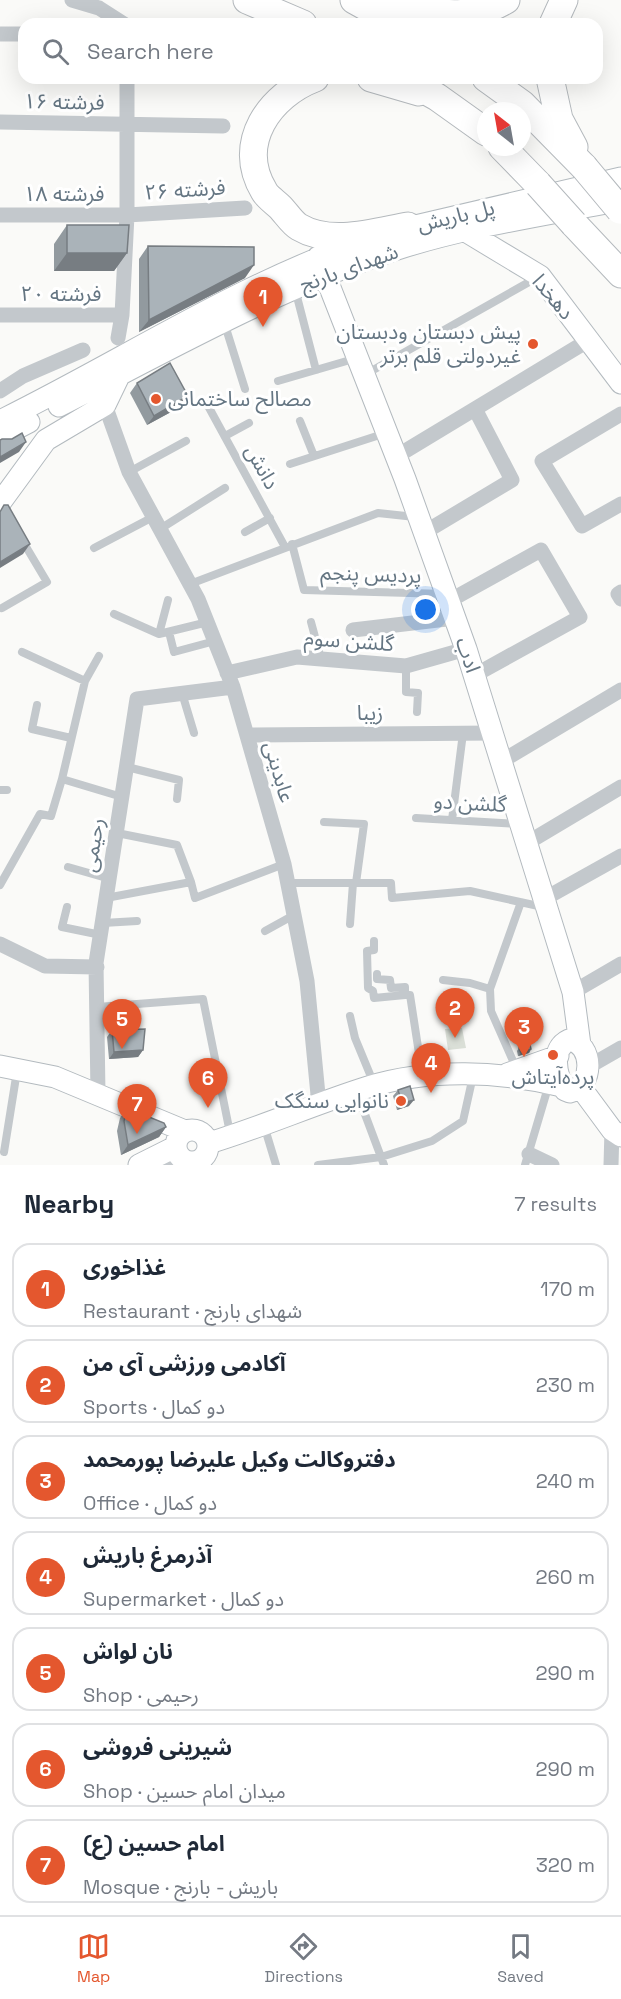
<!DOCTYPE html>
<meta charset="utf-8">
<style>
:root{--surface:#fff;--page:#f2f2f3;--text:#1f2937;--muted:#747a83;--line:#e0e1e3;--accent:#e4572e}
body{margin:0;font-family:"Space Grotesk","Noto Sans Arabic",sans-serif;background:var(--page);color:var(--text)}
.compass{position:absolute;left:477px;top:102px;width:54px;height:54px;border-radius:50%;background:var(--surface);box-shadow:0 6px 24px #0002;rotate:329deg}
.you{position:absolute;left:426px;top:610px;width:21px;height:21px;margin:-15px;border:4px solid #fff;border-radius:50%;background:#1a73e8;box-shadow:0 0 0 9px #1a73e833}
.badge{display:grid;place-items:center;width:39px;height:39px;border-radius:50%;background:var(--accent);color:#fff;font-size:20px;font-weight:700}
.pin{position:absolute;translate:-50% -50px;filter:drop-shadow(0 2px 3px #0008)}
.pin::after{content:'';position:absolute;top:32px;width:21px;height:18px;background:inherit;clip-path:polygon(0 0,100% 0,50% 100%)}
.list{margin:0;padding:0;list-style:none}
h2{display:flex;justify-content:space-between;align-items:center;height:78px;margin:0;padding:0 24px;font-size:26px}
h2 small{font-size:20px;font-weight:400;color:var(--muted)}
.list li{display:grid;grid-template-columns:39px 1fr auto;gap:18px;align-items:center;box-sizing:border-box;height:84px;margin:0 12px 12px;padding:0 12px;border:2px solid var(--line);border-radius:18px}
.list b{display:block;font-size:22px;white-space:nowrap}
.list p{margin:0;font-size:20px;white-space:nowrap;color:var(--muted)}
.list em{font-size:20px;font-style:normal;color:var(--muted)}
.icon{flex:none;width:33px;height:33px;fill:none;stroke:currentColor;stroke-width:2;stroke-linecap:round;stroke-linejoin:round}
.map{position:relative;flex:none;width:621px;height:1165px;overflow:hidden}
.search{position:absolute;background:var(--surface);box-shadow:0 6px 24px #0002;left:18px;right:18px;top:18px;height:66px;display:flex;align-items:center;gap:15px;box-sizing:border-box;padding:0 21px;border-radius:18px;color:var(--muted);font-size:22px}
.sheet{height:750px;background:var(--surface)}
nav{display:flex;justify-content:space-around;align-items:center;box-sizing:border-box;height:84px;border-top:2px solid var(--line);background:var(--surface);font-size:16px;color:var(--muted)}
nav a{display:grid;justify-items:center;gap:3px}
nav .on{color:var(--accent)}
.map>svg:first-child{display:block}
.green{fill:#dadfd7}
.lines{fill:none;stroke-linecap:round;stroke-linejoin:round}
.secondary-casing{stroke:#b3babf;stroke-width:23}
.highway-casing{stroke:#b4b9bd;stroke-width:29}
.lane{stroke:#c3c8cc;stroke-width:8}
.street{stroke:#c3c8cc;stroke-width:15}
.secondary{stroke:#fff;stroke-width:21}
.highway{stroke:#fff;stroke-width:27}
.highway-bridge-casing{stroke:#b4b9bd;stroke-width:29;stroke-linecap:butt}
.highway-bridge{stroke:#fff;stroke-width:27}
.wall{fill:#929a9f}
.shaded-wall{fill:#777d82}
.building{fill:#aab3b9;stroke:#777d82;stroke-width:1.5}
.poi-dot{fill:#e4572e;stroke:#fff;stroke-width:2}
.labels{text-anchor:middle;stroke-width:6;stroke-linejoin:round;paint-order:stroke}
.street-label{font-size:21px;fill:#657683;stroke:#fff}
.poi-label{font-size:21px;fill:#657683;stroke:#fff;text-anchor:end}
</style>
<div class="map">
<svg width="621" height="1165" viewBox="0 0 621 1165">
<rect width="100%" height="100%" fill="#fafaf8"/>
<path class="green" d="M462 1028 466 1048 448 1050 445 1029Z"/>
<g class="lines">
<g class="secondary-casing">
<path id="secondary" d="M394 231 621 178
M467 232 540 276 621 383
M318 257 405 479 466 649 573 992 580 1045
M59 406C169 350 276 289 394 250 467 226 546 215 621 200
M0 421C122 361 235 286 364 241
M0 437 29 422
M0 503 46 440 105 405 119 376
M569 1040C594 1043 594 1087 570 1092L565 1090C556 1075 550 1049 569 1040Z
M0 1066 55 1077 185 1131
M507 1074 558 1056
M581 1088 612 1130 621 1136
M176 1146a16 16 0 1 1 32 0a16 16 0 1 1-32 0Z
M209 1143C262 1127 314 1104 368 1087 430 1068 500 1071 562 1086
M139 1165 175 1147"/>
</g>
<g class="highway-casing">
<path id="highway" d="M247 0 303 24
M354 0 390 20
M377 0C420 10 465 25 506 0
M553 24 564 0
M315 78C270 95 235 143 264 191 267 197 275 202 280 207 286 213 292 223 299 227 331 246 375 232 408 226
M371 78 419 92
M403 78 437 97 486 132
M486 78 522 104 584 167
M550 78 559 119 574 147
M502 147 538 184
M574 224 621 274"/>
</g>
<path class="lane" d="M295 289 316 370
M224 322 245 389
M366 374 538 277
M278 381 357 358
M207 404 285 547
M300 421 314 456
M225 436 249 423
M290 464 386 433
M129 472 186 441
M160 529 225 488
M245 532 270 518
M292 544 304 590 445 594
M94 548 153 517
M190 584 378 513 415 517
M2 608 47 582 22 540
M114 614 159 634 208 622
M311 622 321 659
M169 632 174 652 215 641
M159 634 168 600
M22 652 85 681
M99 656 85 681 62 779 122 797
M406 666V692L418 693 417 712
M182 693 194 733
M37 705 32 729 71 738
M127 767 179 780 177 799
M0 790H7
M416 818 520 824
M452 820 463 733
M324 822 364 824 356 883
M117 833 177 845 191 882
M68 867 110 879
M288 883H391L392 898 470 891 543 907
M0 885 40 814 51 816 62 779
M106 898 191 882 195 898 284 864
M67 907 62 927 101 935
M103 923 137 921
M350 924 353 883
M265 931 294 915
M374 941V950L367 951 368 988 373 991 374 998 405 995
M377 974V979L390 980 391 988 405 987V995H410L422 1073
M443 980 470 983 490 989
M97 1007 203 999 229 1128
M350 1016 355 1038 374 1084
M517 1070 491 1011 490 989 521 902
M357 1093 384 1165
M266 1132 276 1165
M4 1152 17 1071
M318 1165 381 1157 432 1141 463 1121 473 1076
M525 1165 549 1084"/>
<path class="street" d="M72 0 99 8 124 24
M0 34H24
M0 122 223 126
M0 215H127L245 208
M0 315H122
M118 338 122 315 127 215V78
M0 391 23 376 83 350
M105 405 129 472 198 599 233 687 284 864 307 981 319 1105
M621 414 542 461 582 526 621 504
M397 456 589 340
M425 532 512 480 475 409
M621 592 618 594 621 599
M449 601 541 550 580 617 475 675
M353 630 455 618
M227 673 297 657 406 666 466 649
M247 735 494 733
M502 761 621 690
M527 843 621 787
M544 899 621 856
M0 944 45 966 97 967
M573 992 621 964
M588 1067 621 1048
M98 1094 96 963 137 699 233 687
M529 1154 552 1165
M170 1165 182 1159
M611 1165 612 1130"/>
<use href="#secondary" class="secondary"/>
<use href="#highway" class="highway"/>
<g class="highway-bridge-casing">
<path id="highway-bridge" d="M584 167 620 210
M538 184 574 224"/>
</g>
<use href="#highway-bridge" class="highway-bridge"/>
</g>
<path class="wall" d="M67 225 127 253 114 271H54V244Z
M148 246 245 278 139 332V259Z
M137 383 188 396 182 406 147 425 130 393Z
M112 1030 143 1050 138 1057 109 1059 107 1037Z
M519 1048 531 1049 529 1053 518 1056 517 1051Z
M398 1090 409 1106 397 1110 393 1096Z
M127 1108 166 1127 159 1137 121 1155 117 1131 120 1118Z"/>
<path class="shaded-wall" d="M67 253H127L114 271H54Z
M254 265 245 278 139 332 149 320Z
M188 396 182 406 147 425 154 416Z
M26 442 19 452 0 463V457Z
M30 544 23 554 0 568V562Z
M531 1049 529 1053 518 1056 521 1053Z
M143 1050 138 1057 109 1059 114 1052Z
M414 1100 409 1106 397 1110 402 1103Z
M166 1127 159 1137 121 1155 128 1145Z"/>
<path class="building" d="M67 225H129L127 253H67Z
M148 246 254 247V265L149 320Z
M170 363 188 396 154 416 137 383Z
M22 433 26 442 0 457V440L2 439H12Z
M4 505H8L30 544 0 562V512Z
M145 1029 143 1050 114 1052 112 1030Z
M530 1045 531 1049 521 1053 519 1048Z
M410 1086 414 1100 402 1103 398 1090Z
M127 1108 164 1123 166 1127 128 1145 124 1121Z"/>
<g class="poi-dot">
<circle cx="533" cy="344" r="6"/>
<circle cx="156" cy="399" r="6"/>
<circle cx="553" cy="1055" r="6"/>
<circle cx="401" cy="1101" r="6"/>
</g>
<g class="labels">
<g class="street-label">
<text transform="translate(64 102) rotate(1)" y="7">۱۶ فرشته</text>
<text transform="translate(185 190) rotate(-4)" y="7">۲۶ فرشته</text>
<text x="64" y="201">۱۸ فرشته</text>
<text transform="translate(456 216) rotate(-13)" y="7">پل باریش</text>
<text transform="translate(349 268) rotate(-20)" y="7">شهدای بارنج</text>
<text x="61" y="301">۲۰ فرشته</text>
<text transform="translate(553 297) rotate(50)" y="7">دهخدا</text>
<text transform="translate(262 467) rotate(61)" y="7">دانش</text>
<text transform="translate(371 574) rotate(2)" y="7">پردیس پنجم</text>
<text transform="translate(349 641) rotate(4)" y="7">گلشن سوم</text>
<text transform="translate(468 655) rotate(71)" y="7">ادب</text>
<text x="370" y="720">زیبا</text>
<text transform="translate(279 772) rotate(74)" y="7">عابدینی</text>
<text transform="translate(470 803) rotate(3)" y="7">گلشن دو</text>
<text transform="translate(93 845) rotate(-81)" y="7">رحیمی</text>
</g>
<g class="poi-label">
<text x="521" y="339">پیش دبستان ودبستان<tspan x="521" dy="24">غیردولتی قلم برتر</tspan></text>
<text x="168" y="406" text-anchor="start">مصالح ساختمانی</text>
<text x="553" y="1084" text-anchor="middle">پرده‌آیتاش</text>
<text x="389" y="1108">نانوایی سنگک</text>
</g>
</g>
</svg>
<svg class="compass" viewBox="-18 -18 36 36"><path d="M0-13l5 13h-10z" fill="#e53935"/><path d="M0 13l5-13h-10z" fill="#747a83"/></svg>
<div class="you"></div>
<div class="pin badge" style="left:263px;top:327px">1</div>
<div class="pin badge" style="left:455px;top:1038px">2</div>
<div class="pin badge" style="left:524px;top:1057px">3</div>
<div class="pin badge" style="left:431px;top:1093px">4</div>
<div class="pin badge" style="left:122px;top:1049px">5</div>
<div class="pin badge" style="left:208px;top:1108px">6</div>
<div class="pin badge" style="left:137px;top:1134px">7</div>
<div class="search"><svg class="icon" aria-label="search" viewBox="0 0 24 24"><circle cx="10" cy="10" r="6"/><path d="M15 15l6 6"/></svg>Search here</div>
</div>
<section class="sheet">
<h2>Nearby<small>7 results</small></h2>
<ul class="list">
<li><span class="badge">1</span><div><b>غذاخوری</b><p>Restaurant · شهدای بارنج</p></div><em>170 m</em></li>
<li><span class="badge">2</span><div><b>آکادمی ورزشی آی من</b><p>Sports · دو کمال</p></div><em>230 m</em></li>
<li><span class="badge">3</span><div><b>دفتروکالت وکیل علیرضا پورمحمد</b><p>Office · دو کمال</p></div><em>240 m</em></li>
<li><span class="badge">4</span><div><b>آذرمرغ باریش</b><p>Supermarket · دو کمال</p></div><em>260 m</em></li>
<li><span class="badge">5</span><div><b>نان لواش</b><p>Shop · رحیمی</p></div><em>290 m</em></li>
<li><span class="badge">6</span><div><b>شیرینی فروشی</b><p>Shop · میدان امام حسین</p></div><em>290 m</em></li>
<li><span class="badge">7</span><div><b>امام حسین (ع)</b><p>Mosque · باریش - بارنج</p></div><em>320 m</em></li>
</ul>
</section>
<nav>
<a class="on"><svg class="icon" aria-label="map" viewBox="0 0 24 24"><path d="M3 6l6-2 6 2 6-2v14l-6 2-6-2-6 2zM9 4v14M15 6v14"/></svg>Map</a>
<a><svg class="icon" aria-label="directions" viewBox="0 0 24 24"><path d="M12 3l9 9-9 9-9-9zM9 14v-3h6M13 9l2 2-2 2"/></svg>Directions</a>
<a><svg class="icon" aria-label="saved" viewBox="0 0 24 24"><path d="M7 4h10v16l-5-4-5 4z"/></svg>Saved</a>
</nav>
